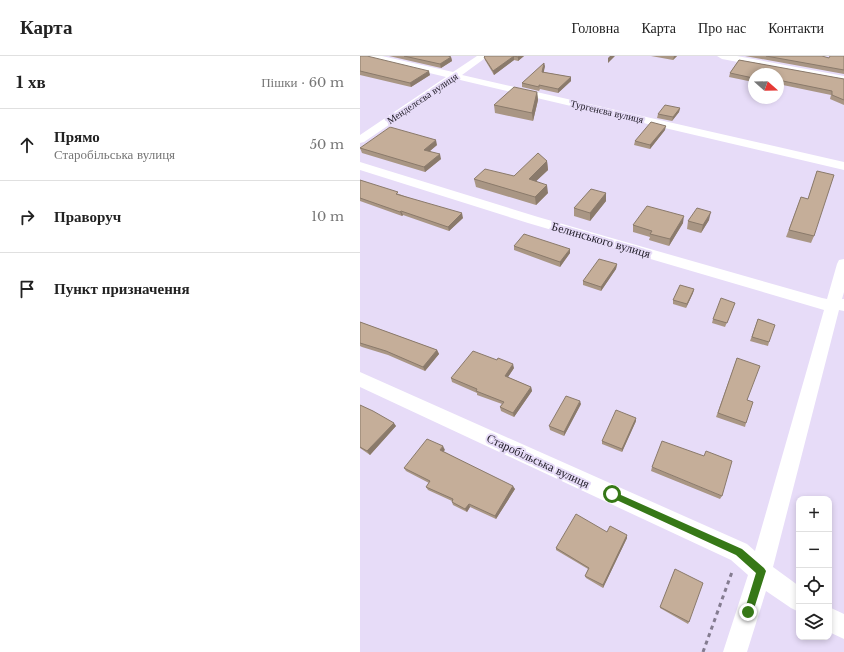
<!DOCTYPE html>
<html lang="uk">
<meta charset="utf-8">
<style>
:root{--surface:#fff;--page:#f6f6f6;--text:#222;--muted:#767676;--line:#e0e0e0}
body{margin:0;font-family:"Libre Baskerville",serif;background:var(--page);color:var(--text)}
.controls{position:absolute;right:12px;bottom:12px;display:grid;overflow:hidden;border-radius:8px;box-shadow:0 2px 6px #0003}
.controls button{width:36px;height:36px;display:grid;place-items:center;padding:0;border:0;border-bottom:1px solid var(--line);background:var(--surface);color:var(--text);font:20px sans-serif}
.compass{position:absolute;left:388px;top:12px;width:36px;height:36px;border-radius:50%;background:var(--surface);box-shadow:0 2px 6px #0003;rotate:110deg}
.stop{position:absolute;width:12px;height:12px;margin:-9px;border:3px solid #367817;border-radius:50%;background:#fff}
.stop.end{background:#367817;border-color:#fff;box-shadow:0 1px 4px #0008}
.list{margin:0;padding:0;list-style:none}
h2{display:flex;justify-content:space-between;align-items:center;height:52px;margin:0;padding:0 16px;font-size:17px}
h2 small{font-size:13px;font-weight:400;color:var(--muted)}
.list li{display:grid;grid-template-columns:26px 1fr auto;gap:12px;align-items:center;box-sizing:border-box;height:72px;padding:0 16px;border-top:1px solid var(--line)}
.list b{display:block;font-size:15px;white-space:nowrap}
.list p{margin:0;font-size:13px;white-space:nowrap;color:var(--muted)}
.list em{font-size:13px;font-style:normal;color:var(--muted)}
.icon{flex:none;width:22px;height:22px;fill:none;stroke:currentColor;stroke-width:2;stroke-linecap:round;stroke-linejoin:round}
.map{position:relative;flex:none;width:484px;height:596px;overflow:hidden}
header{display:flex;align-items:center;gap:24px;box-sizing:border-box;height:56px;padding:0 20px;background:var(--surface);border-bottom:1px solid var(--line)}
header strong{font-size:19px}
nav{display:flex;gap:22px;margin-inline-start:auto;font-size:14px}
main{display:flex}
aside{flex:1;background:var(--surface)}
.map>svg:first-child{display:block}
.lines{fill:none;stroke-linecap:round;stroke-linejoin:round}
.path{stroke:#847c90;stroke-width:3;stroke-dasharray:4 4;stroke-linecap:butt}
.minor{fill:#fff;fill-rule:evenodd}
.wall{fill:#a99684}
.shaded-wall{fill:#8a7a6b}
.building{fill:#c5ae99;stroke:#8a7a6b}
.route{fill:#367817}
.labels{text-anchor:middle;stroke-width:4;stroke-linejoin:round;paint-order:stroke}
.far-street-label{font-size:10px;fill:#1f1b26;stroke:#e7dcf8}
.street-label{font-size:12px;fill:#1f1b26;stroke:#e7dcf8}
</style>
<header>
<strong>Карта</strong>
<nav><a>Головна</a><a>Карта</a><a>Про нас</a><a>Контакти</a></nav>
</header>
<main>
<aside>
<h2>1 хв<small>Пішки · 60 m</small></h2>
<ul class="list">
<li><svg class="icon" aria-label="ahead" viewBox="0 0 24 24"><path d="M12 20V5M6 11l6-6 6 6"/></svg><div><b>Прямо</b><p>Старобільська вулиця</p></div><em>50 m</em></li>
<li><svg class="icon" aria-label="right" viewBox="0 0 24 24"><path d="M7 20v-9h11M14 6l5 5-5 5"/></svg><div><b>Праворуч</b></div><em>10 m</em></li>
<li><svg class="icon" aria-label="arrive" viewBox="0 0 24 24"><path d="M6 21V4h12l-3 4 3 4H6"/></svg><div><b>Пункт призначення</b></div></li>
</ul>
</aside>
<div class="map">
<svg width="484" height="596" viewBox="0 0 484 596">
<rect width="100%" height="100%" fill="#e7dcf8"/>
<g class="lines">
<path class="path" d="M343 596 372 516"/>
<path class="minor" d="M5 0H22L93 16 117 0H128L102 19 484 106V114L96 23 4 86 0 87V79L86 21 7 2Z
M357 0H377L484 20V26L362 3Z
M0 106 178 161 462 242 467 243 477 208 479 204 484 203V236L482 243H484V255L479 254 413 511 439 530V556L431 552 406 535 387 596H363L388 519 371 504 0 331V316L387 488 395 495 464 254 168 167 0 114Z
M469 551 484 558V583L469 576Z"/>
</g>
<path class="wall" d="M0 0 70 19 51 31 0 19Z
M29 0H88L91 1 92 5 81 12Z
M125 0H164L158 5 154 4 134 19 125 4 124 1Z
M291 0H317L313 4Z
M385 0H462L469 2 484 0V18Z
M379 4 484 23V49L470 43 471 39 418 28V18H394V23L393 26 369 21 370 17Z
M185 10 183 16 211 21V25L198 37 180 33 179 35 162 31V27Z
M177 36 178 44 173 65 135 57 134 49Z
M320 52 319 56 312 65 297 62 298 58Z
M305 74 290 93 274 89 275 85Z
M77 89 70 95 81 103 65 116 2 97 0 92Z
M187 105 188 114 176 125 188 137 176 149 116 131 114 123 154 120Z
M457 115 454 180 451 187 426 181 441 141 448 143Z
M0 124 39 138 103 162 89 175 43 159 42 160 0 145Z
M246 137V145L230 165 214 160V152Z
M349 164 341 177 327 173 328 165Z
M323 167 309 190 289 184 290 181 273 176V169Z
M154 190 210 197 200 211 154 194Z
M257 208 256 213 241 235 223 229V225Z
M334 233 333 237 326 252 313 248V244Z
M375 247 365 271 352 267 353 263Z
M398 263 409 286 408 290 390 285Z
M0 266 77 294 79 298 65 315 28 299 2 291 0 290Z
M377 302 386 367 385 371 356 361Z
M154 312 148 321 171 331 172 335 154 361 141 355 140 351 142 348 117 339V337L92 326 91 322Z
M221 348 204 380 190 374 189 370Z
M0 349 36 370 10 399 0 392Z
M276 365 262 396 242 388V385Z
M85 394 83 395 155 433 136 463 110 451 107 456 93 449 92 446V445L68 434 66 431 69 427 46 415 44 412Z
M292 411 362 440 360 443 291 415Z
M267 479V482L243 532 226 522 225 520 228 513 196 494V492Z
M315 513 329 566 328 568 300 552Z"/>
<path class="shaded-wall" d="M154 0V4L134 19 133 15Z
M159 0H164L158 5V1Z
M250 0H255L248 7V2Z
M314 0H317L313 4Z
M91 1 92 5 81 12 80 8Z
M184 7 185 10 183 20 182 16Z
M69 15 70 19 51 31 50 27Z
M211 21V25L198 37V33Z
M177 36 178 44 173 65 172 57Z
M320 52 319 56 312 65 313 61Z
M306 70 305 74 290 93V89Z
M76 84 77 89 65 99 64 94Z
M80 98 81 103 65 116 64 111Z
M187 105 188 114 170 131 169 123Z
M187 129 188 137 176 149 175 141Z
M246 137V145L230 165V157Z
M41 155 43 159 42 160 40 156Z
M351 156 349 164 341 177 343 169Z
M102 157 103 162 89 175 88 171Z
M324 160 323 167 309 190 310 183Z
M210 193V197L200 211V206Z
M257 208 256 213 241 235V231Z
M334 233 333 237 326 252 327 248Z
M77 294 79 298 65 315 63 311Z
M153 308 154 312 146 324 145 320Z
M171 331 172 335 154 361 153 357Z
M220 345 221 348 204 380V376Z
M276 362V365L262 396V393Z
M34 367 36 370 10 399 7 395Z
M83 390 85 394 82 397 80 394Z
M153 430 155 433 136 463 135 460Z
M109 448 110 451 107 456 105 453Z
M267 479V482L243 532V529Z"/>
<path class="building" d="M0 0H7L69 15 50 27 0 15Z
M44 0H88L91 1 80 8Z
M125 0H159L158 1 154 0 133 15 124 1Z
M406 0H462L469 2 470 0H484V14Z
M379 4 484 23V44L472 39V35L418 24V18H394L393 22 370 17Z
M184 7 182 16 211 21 198 33 179 29V31L162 27Z
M154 31 177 36 172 57 134 49Z
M305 49 320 52 313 61 298 58Z
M291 66 306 70 290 89 275 85Z
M30 71 76 84 64 94 80 98 64 111 0 92Z
M178 97 187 105 169 123 187 129 175 141 114 123 125 113 154 120Z
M457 115 474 119 454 180 429 174 441 141 448 143Z
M0 124 38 136 36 138 102 157 88 171 41 155 40 156 0 142Z
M231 133 246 137 230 157 214 152Z
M287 150 324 160 310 183 290 178 292 175 273 169Z
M337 152 351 156 343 169 328 165Z
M164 178 210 193 200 206 154 190Z
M239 203 257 208 241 231 223 225Z
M320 229 334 233 327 248 313 244Z
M361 242 375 247 367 267 353 263Z
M398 263 415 269 409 286 392 281Z
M0 266 77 294 63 311 26 295 0 287Z
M113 295 137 304 138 302 153 308 145 320 171 331 153 357 140 351 144 346 116 335 117 333 91 322Z
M377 302 400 310 387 344 393 346 386 367 358 357Z
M206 340 220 345 204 376 189 370Z
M0 349 13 355 34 367 7 395 0 391Z
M256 354 276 362 262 393 242 385Z
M67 383 83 390 80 394 153 430 135 460 109 448 105 453 92 446 93 443 66 431 70 425 44 412Z
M302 385 344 400 346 395 372 405 362 440 292 411Z
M216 458 247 476 250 470 267 479 243 529 225 520 229 512 196 492Z
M315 513 343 527 329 566 300 551Z"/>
<path class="route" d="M252 435 382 493 404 512 406 515 392 559 388 560 385 559 384 556 396 517 376 499 250 441V436Z"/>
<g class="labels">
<g class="far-street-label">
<text transform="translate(62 42) rotate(-34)" y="4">Менделєєва вулиця</text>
<text transform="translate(247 55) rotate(13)" y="4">Тургенєва вулиця</text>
</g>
<g class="street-label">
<text transform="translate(241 184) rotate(16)" y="4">Белинського вулиця</text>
<text transform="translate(178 405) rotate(25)" y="4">Старобільська вулиця</text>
</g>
</g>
</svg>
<div class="controls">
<button>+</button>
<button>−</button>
<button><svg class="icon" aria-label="locate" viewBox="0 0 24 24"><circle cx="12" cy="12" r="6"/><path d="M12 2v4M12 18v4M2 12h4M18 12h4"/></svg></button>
<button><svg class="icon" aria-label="layers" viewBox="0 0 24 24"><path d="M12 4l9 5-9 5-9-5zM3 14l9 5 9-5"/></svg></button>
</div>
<svg class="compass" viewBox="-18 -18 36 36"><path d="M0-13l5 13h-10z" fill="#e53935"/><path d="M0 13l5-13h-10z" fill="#767676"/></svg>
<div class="stop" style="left:252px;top:438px"></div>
<div class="stop end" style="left:388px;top:556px"></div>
</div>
</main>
